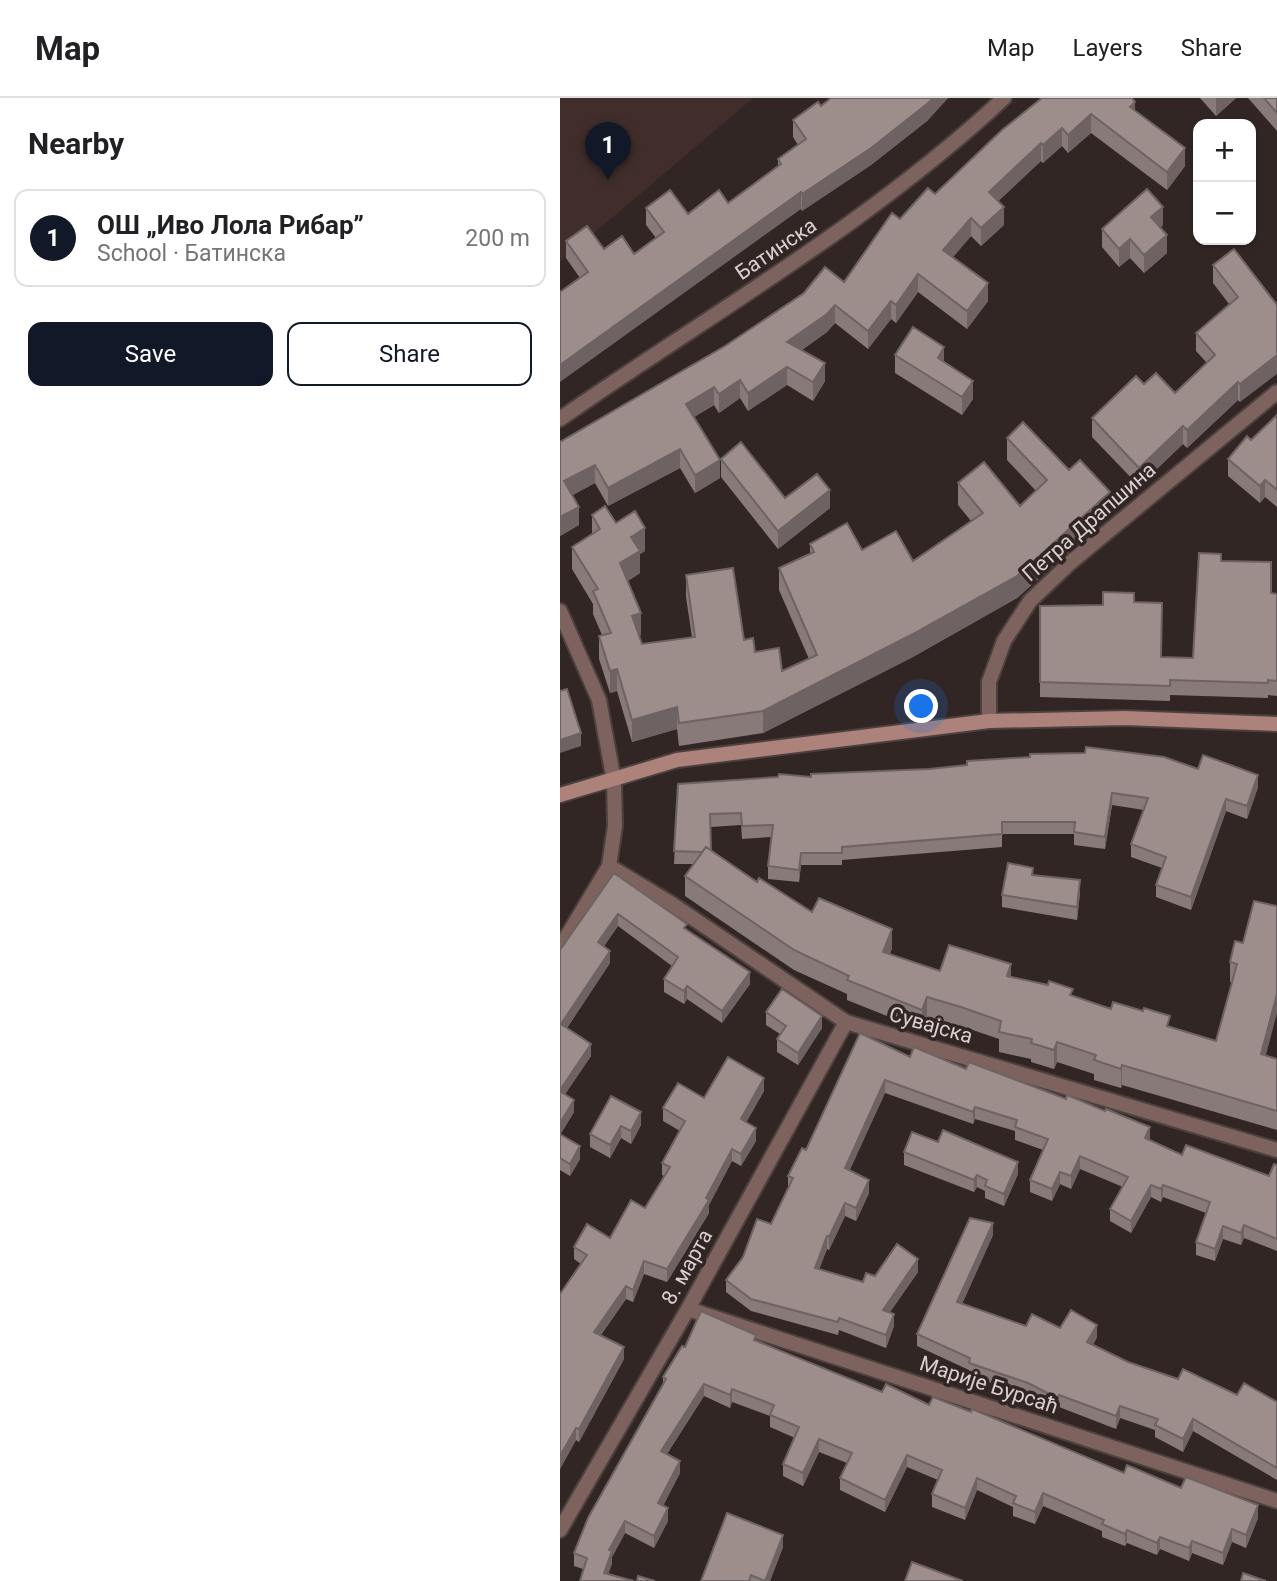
<!DOCTYPE html>
<meta charset="utf-8">
<style>
:root{--surface:#fff;--page:#f2f2f2;--text:#202124;--muted:#757577;--line:#e0e0e0;--accent:#111827}
body{margin:0;font-family:Roboto,sans-serif;background:var(--page);color:var(--text)}
.controls{position:absolute;right:21px;top:21px;display:grid;overflow:hidden;border-radius:14px;box-shadow:0 2px 5px #0004}
.controls button{width:63px;height:63px;display:grid;place-items:center;padding:0;border:0;border-bottom:2px solid var(--line);background:var(--surface);color:var(--text);font:35px sans-serif}
.you{position:absolute;left:362px;top:609px;width:24px;height:24px;margin:-18px;border:5px solid #fff;border-radius:50%;background:#1a73e8;box-shadow:0 0 0 10px #1a73e833}
.badge{display:grid;place-items:center;width:46px;height:46px;border-radius:50%;background:var(--accent);color:#fff;font-size:23px;font-weight:700}
.pin{position:absolute;translate:-50% -58px;filter:drop-shadow(0 2px 4px #0008)}
.pin::after{content:'';position:absolute;top:37px;width:24px;height:21px;background:inherit;clip-path:polygon(0 0,100% 0,50% 100%)}
.list{margin:0;padding:0;list-style:none}
h2{display:flex;justify-content:space-between;align-items:center;height:91px;margin:0;padding:0 28px;font-size:30px}
h2 small{font-size:23px;font-weight:400;color:var(--muted)}
.list li{display:grid;grid-template-columns:46px 1fr auto;gap:21px;align-items:center;box-sizing:border-box;height:98px;margin:0 14px 14px;padding:0 14px;border:2px solid var(--line);border-radius:14px}
.list b{display:block;font-size:26px;white-space:nowrap}
.list p{margin:0;font-size:23px;white-space:nowrap;color:var(--muted)}
.list em{font-size:23px;font-style:normal;color:var(--muted)}
.actions{display:flex;gap:14px;padding:21px 28px}
.actions a{flex:1;padding:16px 0;border:2px solid var(--accent);border-radius:14px;text-align:center;font-size:24px;color:var(--accent)}
.actions .main{background:var(--accent);color:#fff}
.map{position:relative;flex:none;width:717px;height:1483px;overflow:hidden}
header{display:flex;align-items:center;gap:42px;box-sizing:border-box;height:98px;padding:0 35px;background:var(--surface);border-bottom:2px solid var(--line)}
header strong{font-size:33px}
nav{display:flex;gap:38px;margin-inline-start:auto;font-size:24px}
main{display:flex}
aside{flex:1;background:var(--surface)}
.map>svg:first-child{display:block}
.built{fill:#412e2b}
.lines{fill:none;stroke-linecap:round;stroke-linejoin:round}
.minor-casing{stroke:#4d4140;stroke-width:18}
.secondary-casing{stroke:#4d4140;stroke-width:18}
.minor{stroke:#7d625e;stroke-width:14}
.secondary{stroke:#ac827b;stroke-width:14}
.wall{fill:#877a78}
.shaded-wall{fill:#6e6362}
.building{fill:#9d8e8c;stroke:#6e6362;stroke-width:2}
.labels{text-anchor:middle;stroke-width:7;stroke-linejoin:round;paint-order:stroke}
.street-label{font-size:21px;fill:#d9d1d0;stroke:#322624}
</style>
<header>
<strong>Map</strong>
<nav><a>Map</a><a>Layers</a><a>Share</a></nav>
</header>
<main>
<aside>
<h2>Nearby<small></small></h2>
<ul class="list">
<li><span class="badge">1</span><div><b>ОШ „Иво Лола Рибар”</b><p>School · Батинска</p></div><em>200 m</em></li>
</ul>
<div class="actions"><a class="main">Save</a><a>Share</a></div>
</aside>
<div class="map">
<svg width="717" height="1483" viewBox="0 0 717 1483">
<rect width="100%" height="100%" fill="#322624"/>
<path class="built" d="M0 0H193L0 164Z"/>
<g class="lines">
<g class="minor-casing">
<path id="minor" d="M0 321C150 216 309 126 444 0
M0 513 39 602 54 683 55 728 49 768 0 850
M429 623V584L444 543 470 503 511 464 717 294
M49 768 112 806 286 924 717 1052
M128 1211 717 1403
M0 1432 128 1211 286 924"/>
</g>
<g class="secondary-casing">
<path id="secondary" d="M0 697 117 662 429 623 565 620 717 626"/>
</g>
<use href="#minor" class="minor"/>
<use href="#secondary" class="secondary"/>
</g>
<path class="wall" d="M271 0H388L367 23 311 67 242 113 241 111 20 180 6 160V143L74 156 96 140 86 127V110L128 116 168 105 218 68V61L238 47 233 39V22L261 8Z
M482 0 575 13 625 68 607 92 531 35 508 55 502 48 483 65 481 63 438 103 444 127 421 148 411 138 392 160 428 203 407 231 358 194 336 225 331 221 308 251 275 225 267 234 242 252 265 283 253 303 227 287 188 313 180 300 159 315 154 307 134 319 160 380 135 395 120 370 48 408 35 385 12 397 19 427 0 438V344L284 184 340 121 375 96Z
M640 0H676L656 18Z
M688 0H717V33Z
M603 127 600 130 607 155 584 175 570 160 559 169 542 149V131Z
M653 167 717 207 680 304 678 302 627 350 623 346 579 388 532 339V320L584 286 615 295 647 265 636 253V235L669 206 653 185Z
M335 257 384 264 413 301 402 317 335 275Z
M717 317V409L705 399 700 405 668 378V361L691 342Z
M447 340 550 417 457 500 351 560 203 635 119 648 117 631 72 644 57 593 50 595 39 561V538L42 537 33 516V506L12 471V449L32 436V417L56 425 85 453 80 456V475L68 483 81 537 79 538 82 546 132 539 126 499V477L195 554 222 573 249 561 219 492V470L250 456V446L302 452 353 463 411 423 398 407V385L460 408 476 393 447 362Z
M161 361 225 400 270 410 218 451 161 379Z
M661 463 711 495 717 496V598L708 597V600L610 597V603L480 599V508L543 507 574 504 601 559 633 560Z
M638 671 698 689 687 721 666 713 631 812 596 799V787L602 770 571 759V746L584 712 552 707 545 751 514 747V736H442V749L282 762V767H241L239 784 208 781V768L211 739 182 741 181 727 151 729V752L197 784 252 814 332 850 330 856 380 873 451 879 656 943 672 884H670V864L675 843 706 958 717 961V1032L562 987 561 990 534 982V976L497 964 494 971 471 964V961L439 954V941L401 928 367 919 362 932 287 902V896L234 872 125 798V778L134 766H114L118 686 251 679Z
M54 775 127 831 190 886 162 925 127 901 124 906 104 894V881L112 868 58 828 44 848 50 865 7 930 31 958 5 996 14 1014 0 1037 20 1061 10 1078 0 1072V852Z
M473 777 520 795 517 822 442 809V797Z
M206 914 262 930 238 967 217 954V941L220 936 206 927Z
M350 959 406 971 590 1042 622 1057 709 1078 717 1067V1153L684 1140 681 1147 663 1141 655 1163 636 1157V1144L646 1115 603 1099 601 1104 591 1099 571 1135 550 1123V1111L563 1089 520 1071 511 1091 500 1086 492 1103 470 1094V1082L483 1052 455 1042V1033L415 1021 413 1026 325 995 289 1073 309 1095 296 1123 285 1118 269 1152 267 1151 259 1171 303 1184 315 1178 358 1174 330 1214 334 1228 326 1250 279 1232 278 1237 191 1213 166 1194V1182L211 1126 228 1090V1078L246 1052Z
M204 993 186 1024 196 1043 181 1068 172 1063 149 1107V1115L107 1184 84 1176 73 1204 66 1201 41 1237 64 1261 19 1344 16 1342 0 1371V1196L21 1166 14 1161V1149L50 1140 85 1110 104 1078 102 1077V1065L120 1033 103 1023V1010L144 1000Z
M51 998 81 1027 71 1046 61 1040 50 1060 30 1049V1036Z
M344 1054 458 1076 444 1108 425 1100V1093L417 1089 414 1094 344 1067Z
M433 1137 402 1206 466 1228 500 1230 537 1239 533 1247 568 1264 618 1281 677 1297 717 1304V1382L633 1333 623 1354 595 1339V1332L560 1320 556 1331 499 1309 497 1313 468 1297 409 1278V1272L357 1248V1236Z
M196 1242 322 1294 369 1307 564 1375 621 1390 698 1420 686 1450 672 1444 663 1467 632 1455 629 1463 600 1451 597 1457 567 1445 565 1448 542 1439V1433L483 1408 475 1426 453 1418V1409L417 1392 405 1422 372 1409V1396L378 1382 347 1369 325 1414 280 1392V1380L287 1365 259 1354 243 1388 223 1378V1366L235 1340 210 1329V1318L172 1304 170 1310 144 1298 107 1356 120 1375 103 1408 108 1423 94 1450 65 1435 52 1459V1466L23 1471 14 1468V1455L103 1287V1279L125 1249Z
M223 1449 210 1483H141Z"/>
<path class="shaded-wall" d="M373 0H388L367 23 311 67 242 113V96Z
M656 0H676L656 18Z
M575 4V23L570 9Z
M531 16V35L508 55V37Z
M502 30V48L483 65V47Z
M481 45V63L429 112V94Z
M625 50V68L607 92V74Z
M241 94V111L0 284V267Z
M444 109V127L421 148V130Z
M603 109V127L591 137V119Z
M411 120V138L383 171V152Z
M607 137V155L584 175V157Z
M570 141V160L559 169V151Z
M358 176V194L336 225V207Z
M428 185V203L407 231V213Z
M331 203V221L308 251V233Z
M275 207V225L267 234 227 262V244Z
M384 249V268L378 260Z
M717 257V276L680 304V286Z
M265 265V283L253 303V284Z
M227 269V287L188 313V295Z
M180 282V300L159 315V296Z
M413 283V301L402 317V299Z
M678 284V302L627 350V332Z
M154 289V307L126 324V306Z
M623 328V346L579 388V370Z
M120 351V370L48 408V390Z
M160 362V380L135 395V377Z
M35 367V385L4 402V383Z
M705 382V399L700 405V388Z
M270 392V410L218 451V433Z
M550 394V417L457 500 351 560 203 635V613Z
M19 409V427L0 438V419Z
M85 430V453L80 456V475L60 488V465L71 439Z
M81 515V537L72 540V518Z
M57 571V593L50 595V573Z
M117 609V631L72 644V622Z
M21 635V648L0 655V642Z
M698 677V689L687 721V708Z
M552 695V707L545 751V739Z
M666 701V713L631 812V799Z
M241 755V767L239 784V772Z
M520 782V795L517 822V809Z
M58 816V828L38 857V844Z
M332 831V850L323 873V854Z
M50 853V865L1 939V926Z
M451 866V886L447 878Z
M190 874V886L162 925V913Z
M127 888V901L124 906V893Z
M717 896V915L701 976V956Z
M367 899V919L362 932V912Z
M262 918V930L238 967V955Z
M497 944V964L494 971V952Z
M31 946V958L0 1004V992Z
M562 967V987L561 990V971Z
M204 980V993L181 1034V1021Z
M325 982V995L285 1083V1070Z
M14 1002V1014L0 1037V1025Z
M415 1009V1021L413 1026V1014Z
M81 1014V1027L71 1046V1033Z
M61 1028V1040L50 1060V1047Z
M590 1029V1042L585 1040Z
M196 1030V1043L181 1068V1056Z
M20 1048V1061L10 1078V1066Z
M172 1051V1063L149 1107V1115L107 1184V1171Z
M520 1058V1071L511 1091V1078Z
M458 1064V1076L444 1108V1096Z
M500 1074V1086L492 1103V1091Z
M417 1077V1089L414 1094V1082Z
M309 1082V1095L296 1123V1110Z
M591 1087V1099L571 1135V1123Z
M603 1087V1099L601 1104V1091Z
M285 1105V1118L269 1152V1139Z
M433 1125V1137L397 1217V1204Z
M684 1127V1140L681 1147V1135Z
M663 1128V1141L655 1163V1151Z
M267 1138V1151L255 1182V1170Z
M358 1161V1174L323 1224V1212Z
M84 1163V1176L73 1204V1192Z
M66 1188V1201L34 1246V1234Z
M334 1216V1228L326 1250V1237Z
M537 1227V1239L527 1257V1244Z
M64 1249V1261L19 1344V1331Z
M144 1286V1298L101 1365V1353Z
M172 1291V1304L170 1310V1297Z
M499 1297V1309L497 1313V1300Z
M560 1308V1320L556 1331V1318Z
M633 1321V1333L623 1354V1341Z
M16 1330V1342L0 1371V1358Z
M259 1341V1354L243 1388V1375Z
M347 1357V1369L325 1414V1402Z
M120 1363V1375L98 1417V1405Z
M417 1380V1392L405 1422V1410Z
M483 1395V1408L475 1426V1414Z
M698 1407V1420L686 1450V1437Z
M108 1410V1423L94 1450V1438Z
M65 1423V1435L52 1459V1466L46 1483 44 1475 49 1452Z
M672 1431V1444L663 1467V1455Z
M567 1432V1445L565 1448V1436Z
M223 1437V1449L210 1483H205Z
M600 1439V1451L597 1457V1445Z
M632 1443V1455L629 1463V1450Z"/>
<path class="building" d="M271 0H373L367 6 311 50 242 96 241 94 0 267V194L28 174 6 143 27 128 44 151 62 138 74 156 104 134 86 110 110 92 128 116 159 92 168 105 221 66 218 61 246 41 233 22 258 4 261 8Z
M482 0H572L575 4 570 9 625 50 607 74 531 16 508 37 502 30 483 47 481 45 429 94 444 109 421 130 411 120 383 152 428 185 407 213 358 176 336 207 331 203 308 233 275 207 267 216 227 244 265 265 253 284 227 269 188 295 180 282 159 296 154 289 126 306 160 362 135 377 120 351 48 390 35 367 4 383 19 409 0 419V344L165 248 244 195 265 169 284 184 332 115 340 121 368 90 375 96 442 32Z
M704 0H717V15Z
M587 91 603 109 591 119 607 137 584 157 570 141 559 151 542 131Z
M674 151 717 207V257L680 286 678 284 627 332 623 328 579 370 532 320 576 278 584 286 596 275 615 295 655 257 636 235 678 199 653 167Z
M353 229 384 249 378 260 413 283 402 299 335 257Z
M717 317V392L705 382 700 388 668 361 687 338 691 342Z
M463 324 509 372 520 362 550 394 457 478 351 537 203 613 119 625 117 609 72 622 57 571 50 573 39 538 51 535 33 493 38 491 12 449 40 431 32 417 45 408 56 425 75 413 85 430 71 439 80 453 60 465 81 515 72 518 82 546 135 539 126 477 173 470 184 542 193 540 195 554 219 550 222 573 257 557 219 470 254 454 250 446 287 425 302 452 336 433 353 463 423 415 398 385 424 364 460 408 487 382 447 340Z
M181 344 225 400 257 376 270 392 218 433 161 361Z
M639 455 661 456V463L711 464V495L717 496V583L708 582V585L610 582V588L480 584V508L543 507V494L574 495V504L602 505 601 559 633 560Z
M7 591 21 635 0 642V593Z
M526 649 604 659 638 671 643 657 698 677 687 708 666 701 631 799 596 787 606 759 571 746 588 700 552 695 545 739 514 734 515 724H442V736L282 749V755H241L239 772 208 768 213 727 182 728 181 715 150 716 151 752 146 749 142 754 114 753 118 686 218 679 219 676 251 679V676L369 671 407 667V663L470 659V656L525 655Z
M146 749 197 784 199 780 252 814 259 800 332 831 323 854 380 873 389 847 451 866 447 878 488 887 489 883 513 891 510 897 551 911 553 904 583 913 584 910 610 918 607 928 656 943 677 866 670 864 675 843 683 845 694 803 717 808V896L701 956 717 961V1013L562 967 561 971 534 962 536 957 497 944 494 952 471 945 472 941 439 934 441 923 401 909 367 899 362 912 287 882 289 878 234 852 125 778Z
M448 765 473 770 472 777 520 782 517 809 442 797Z
M54 775 127 826 124 830 190 874 162 913 127 888 124 893 104 881 118 859 58 816 38 844 50 853 1 926 31 946 0 992V852Z
M222 891 262 918 238 955 217 941 226 928 206 914Z
M300 935 350 959 354 949 406 971 409 964 506 1001 507 997 545 1013 546 1011 590 1029 585 1040 622 1057 626 1047 709 1078 714 1066 717 1067V1141L684 1127 681 1135 663 1128 655 1151 636 1144 650 1104 603 1087 601 1091 591 1087 571 1123 550 1111 568 1079 520 1058 511 1078 500 1074 492 1091 470 1082 488 1041 455 1029 457 1022 415 1009 413 1014 325 982 285 1070 309 1082 296 1110 285 1105 269 1139 267 1138 255 1170 303 1184 306 1175 315 1178 337 1146 358 1161 323 1212 334 1216 326 1237 279 1220 278 1224 191 1201 166 1182 183 1159 197 1121 211 1126 233 1080 228 1078 242 1050 246 1052Z
M168 959 204 980 181 1021 196 1030 181 1056 172 1051 146 1100 149 1102 107 1171 84 1163 73 1192 66 1188 34 1234 64 1249 19 1331 16 1330 0 1358V1196L27 1157 14 1149 27 1126 50 1140 71 1102 85 1110 110 1069 102 1065 125 1023 103 1010 118 985 144 1000Z
M0 993 14 1002 0 1025Z
M51 998 81 1014 71 1033 61 1028 50 1047 30 1036Z
M383 1032 458 1064 444 1096 425 1088 427 1082 417 1077 414 1082 344 1054 352 1034 378 1044Z
M0 1036 20 1048 10 1066 0 1060Z
M410 1120 433 1125 397 1204 466 1228 472 1216 500 1230 511 1212 537 1227 527 1244 568 1264 618 1281 623 1271 677 1297 684 1285 717 1304V1370L633 1321 623 1341 595 1327 598 1321 560 1308 556 1318 499 1297 497 1300 468 1285 409 1265 410 1260 357 1236Z
M141 1213 196 1237 194 1242 322 1294 326 1286 369 1307 373 1299 411 1314 412 1311 564 1375 567 1367 621 1390 626 1379 698 1407 686 1437 672 1431 663 1455 632 1443 629 1450 600 1439 597 1445 567 1432 565 1436 542 1426 544 1422 483 1395 475 1414 453 1405 456 1398 417 1380 405 1410 372 1396 382 1372 347 1357 325 1402 280 1380 292 1355 259 1341 243 1375 223 1366 239 1329 210 1317 214 1307 172 1291 170 1297 144 1286 101 1353 120 1363 98 1405 108 1410 94 1438 65 1423 49 1452 52 1453 44 1475 74 1483H20L27 1460 14 1455 28 1420 106 1281 103 1279 122 1248 125 1249Z
M167 1415 223 1437 205 1483 191 1477 189 1483H141Z
M352 1464 403 1483H345Z
M683 1475 706 1483H681Z
M78 1478 95 1483H77Z"/>
<g class="labels">
<g class="street-label">
<text transform="translate(216 151) rotate(-34)" y="7">Батинска</text>
<text transform="translate(529 424) rotate(-41)" y="7">Петра Драпшина</text>
<text transform="translate(371 927) rotate(16)" y="7">Сувајска</text>
<text transform="translate(127 1169) rotate(-61)" y="7">8. марта</text>
<text transform="translate(429 1287) rotate(18)" y="7">Марије Бурсаћ</text>
</g>
</g>
</svg>
<div class="controls">
<button>+</button>
<button>−</button>
</div>
<div class="you"></div>
<div class="pin badge" style="left:48px;top:82px">1</div>
</div>
</main>
